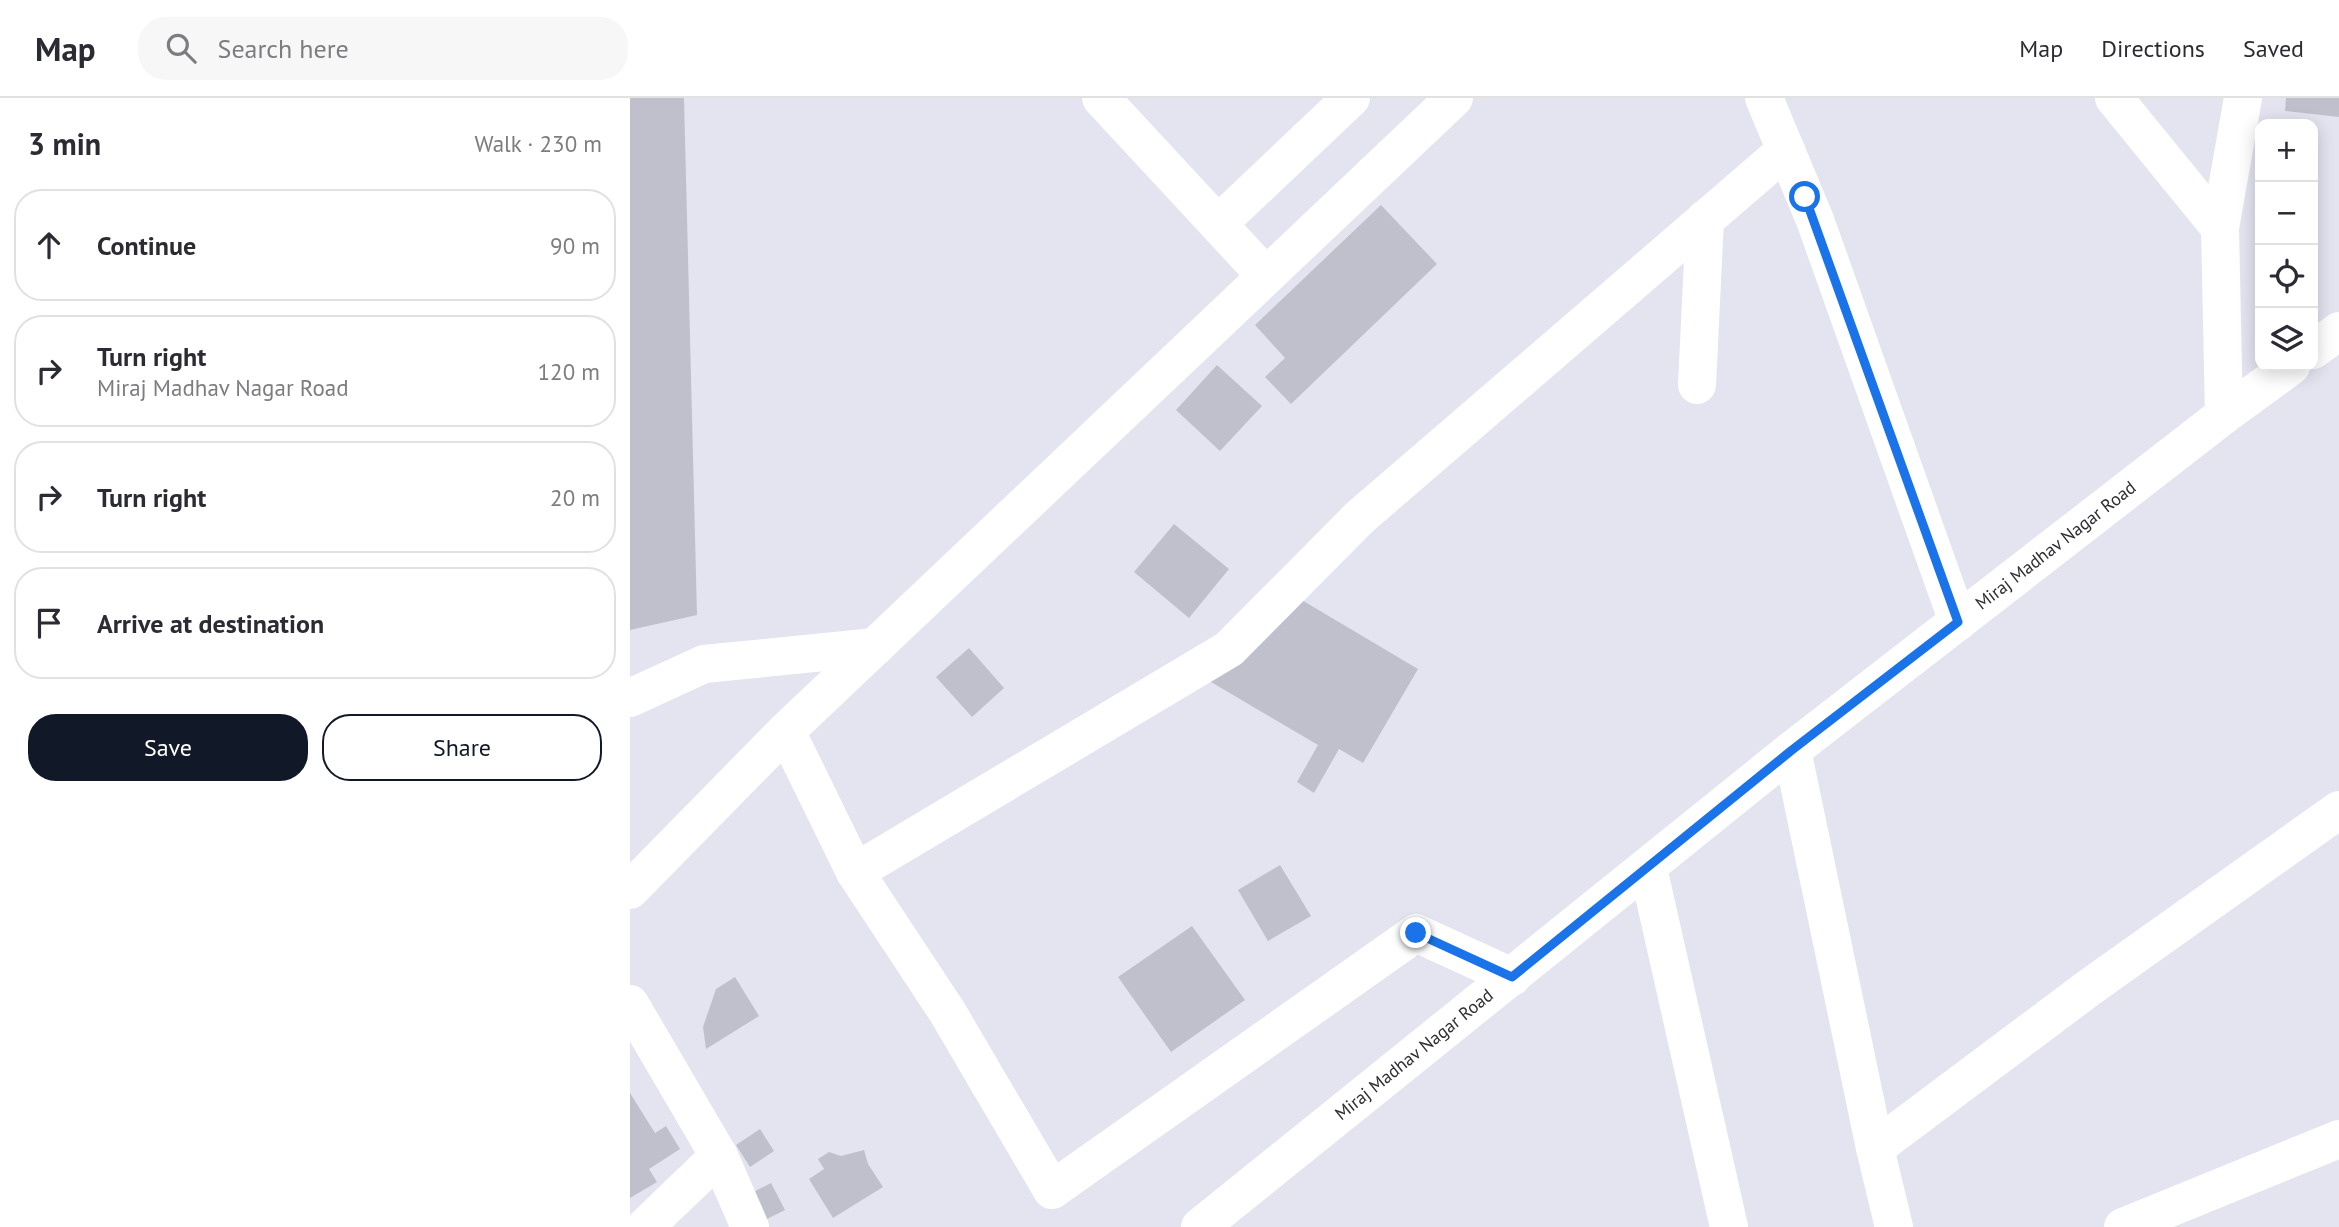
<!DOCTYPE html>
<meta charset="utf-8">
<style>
:root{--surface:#fff;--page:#f7f7f7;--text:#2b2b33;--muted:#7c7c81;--line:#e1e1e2;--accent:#111827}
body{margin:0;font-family:"PT Sans",sans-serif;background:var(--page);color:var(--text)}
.controls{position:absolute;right:21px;top:21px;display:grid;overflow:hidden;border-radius:14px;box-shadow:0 4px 18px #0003}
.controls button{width:63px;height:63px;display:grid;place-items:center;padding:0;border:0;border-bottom:2px solid var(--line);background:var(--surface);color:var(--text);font:35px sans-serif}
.stop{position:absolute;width:21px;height:21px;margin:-16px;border:5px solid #1a73e8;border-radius:50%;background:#fff}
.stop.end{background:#1a73e8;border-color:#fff;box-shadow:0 2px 7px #0008}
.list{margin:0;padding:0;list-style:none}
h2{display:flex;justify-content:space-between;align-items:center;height:91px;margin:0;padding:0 28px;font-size:30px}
h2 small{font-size:23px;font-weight:400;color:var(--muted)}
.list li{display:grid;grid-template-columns:46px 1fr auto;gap:21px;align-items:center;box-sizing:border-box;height:112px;margin:0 14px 14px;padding:0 14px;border:2px solid var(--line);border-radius:28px}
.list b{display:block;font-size:26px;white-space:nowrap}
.list p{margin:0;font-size:23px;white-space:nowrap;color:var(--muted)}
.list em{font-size:23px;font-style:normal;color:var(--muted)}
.actions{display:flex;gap:14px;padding:21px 28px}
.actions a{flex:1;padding:16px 0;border:2px solid var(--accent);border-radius:28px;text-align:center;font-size:24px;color:var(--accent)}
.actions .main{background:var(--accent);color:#fff}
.icon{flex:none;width:38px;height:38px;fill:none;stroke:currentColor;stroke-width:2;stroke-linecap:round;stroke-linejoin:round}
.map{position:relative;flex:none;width:1709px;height:1129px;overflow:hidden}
header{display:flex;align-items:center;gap:42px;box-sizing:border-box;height:98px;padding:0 35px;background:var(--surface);border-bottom:2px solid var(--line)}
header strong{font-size:33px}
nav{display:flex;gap:38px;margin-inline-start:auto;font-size:24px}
.search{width:490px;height:63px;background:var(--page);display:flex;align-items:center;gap:18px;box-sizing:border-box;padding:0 24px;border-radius:28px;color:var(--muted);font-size:26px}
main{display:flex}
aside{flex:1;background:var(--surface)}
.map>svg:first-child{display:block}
.building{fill:#c0bfcc}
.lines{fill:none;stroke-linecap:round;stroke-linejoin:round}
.minor{stroke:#fff;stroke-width:38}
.route{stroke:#1a73e8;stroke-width:9}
.labels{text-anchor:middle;stroke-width:6;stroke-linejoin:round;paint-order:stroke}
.street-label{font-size:18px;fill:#2e2e33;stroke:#fff}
</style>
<header>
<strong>Map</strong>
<div class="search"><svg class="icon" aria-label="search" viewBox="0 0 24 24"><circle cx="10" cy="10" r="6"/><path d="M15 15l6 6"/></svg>Search here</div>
<nav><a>Map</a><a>Directions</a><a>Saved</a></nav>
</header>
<main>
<aside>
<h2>3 min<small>Walk · 230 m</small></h2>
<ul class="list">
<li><svg class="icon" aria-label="ahead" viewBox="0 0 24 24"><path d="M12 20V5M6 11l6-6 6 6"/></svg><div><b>Continue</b></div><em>90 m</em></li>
<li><svg class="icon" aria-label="right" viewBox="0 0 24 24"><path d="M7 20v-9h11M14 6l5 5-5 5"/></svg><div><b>Turn right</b><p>Miraj Madhav Nagar Road</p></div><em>120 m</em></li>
<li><svg class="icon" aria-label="right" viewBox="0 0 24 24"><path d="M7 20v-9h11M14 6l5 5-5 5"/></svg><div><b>Turn right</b></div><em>20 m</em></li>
<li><svg class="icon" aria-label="arrive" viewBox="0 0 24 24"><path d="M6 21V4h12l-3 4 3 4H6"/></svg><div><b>Arrive at destination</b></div></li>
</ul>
<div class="actions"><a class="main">Save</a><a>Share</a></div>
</aside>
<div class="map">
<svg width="1709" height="1129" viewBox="0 0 1709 1129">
<rect width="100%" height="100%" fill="#e4e4f1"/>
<path class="building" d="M0 0H54L67 517 0 532Z
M1656 0H1709V19L1655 13Z
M751 107 807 166 661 306 635 279 655 260 625 227Z
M587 267 632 308 590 353 546 312Z
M544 426 599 471 559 520 504 474Z
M665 498 788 571 733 665 709 651 684 695 667 684 688 647 576 581Z
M339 550 374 590 342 619 306 579Z
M650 767 681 818 638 843 608 792Z
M562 828 615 902 541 954 488 879Z
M105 879 129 918 76 951 73 929 86 891Z
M0 995 25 1035 36 1028 50 1051 19 1071 27 1084 0 1100Z
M130 1031 144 1053 120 1069 106 1047Z
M234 1052 238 1066 253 1089 203 1120 179 1081 194 1071 188 1061 199 1054 211 1058Z
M141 1085 155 1112 125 1127 112 1100Z"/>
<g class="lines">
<g class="minor">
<path d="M471 0 636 178"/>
<path d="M1134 0 1185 122 1328 524"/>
<path d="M1484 0 1590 130"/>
<path d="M588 126 721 0"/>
<path d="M1683 252 1709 233"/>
<path d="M1067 287 1075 121"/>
<path d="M1594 317 1590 130 1613 0"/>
<path d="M0 600 74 566 245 549"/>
<path d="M156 633 225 774 599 551 729 420 1156 52"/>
<path d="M1162 652 1245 1050 1460 889 1709 712"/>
<path d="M1018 770 1099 1129"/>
<path d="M225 774 318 915 422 1092 786 835 882 879"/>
<path d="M0 792 156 633 824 0"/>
<path d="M0 906 89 1058 120 1129"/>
<path d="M1245 1050 1264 1129"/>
<path d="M15 1129 89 1058"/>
<path id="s1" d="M570 1129 1162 652 1594 317 1661 268"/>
<path d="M1493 1129 1709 1041"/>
</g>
</g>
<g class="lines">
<path class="route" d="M786 835 882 879 1162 652 1328 524 1175 99"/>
</g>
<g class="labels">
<g class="street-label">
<text dy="6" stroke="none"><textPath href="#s1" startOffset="1094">Miraj Madhav Nagar Road</textPath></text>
<text dy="6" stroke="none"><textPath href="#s1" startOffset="275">Miraj Madhav Nagar Road</textPath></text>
</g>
</g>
</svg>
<div class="controls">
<button>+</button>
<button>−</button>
<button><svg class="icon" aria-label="locate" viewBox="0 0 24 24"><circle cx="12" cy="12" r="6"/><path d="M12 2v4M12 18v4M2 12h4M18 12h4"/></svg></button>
<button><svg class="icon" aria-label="layers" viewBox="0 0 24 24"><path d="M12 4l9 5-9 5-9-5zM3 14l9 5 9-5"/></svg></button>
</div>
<div class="stop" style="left:1175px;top:99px"></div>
<div class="stop end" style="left:786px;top:835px"></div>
</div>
</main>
